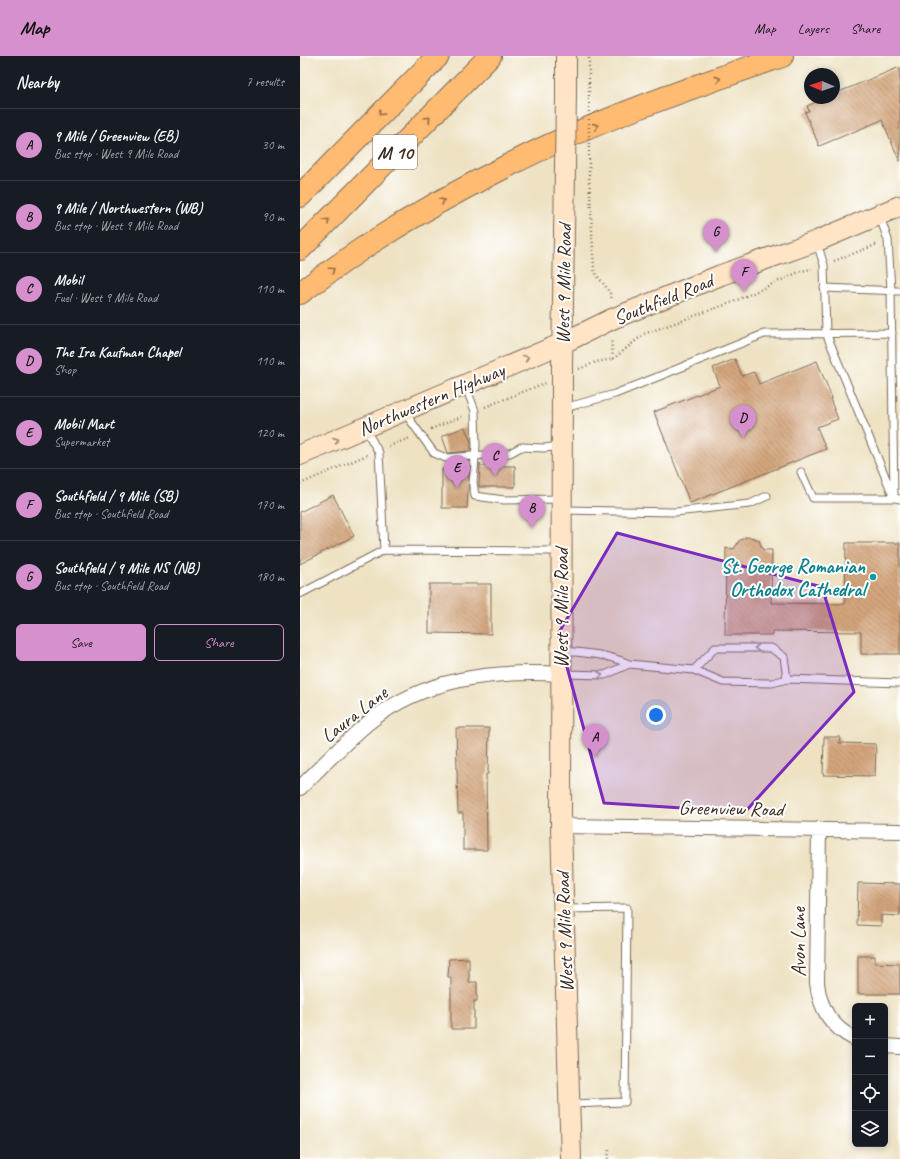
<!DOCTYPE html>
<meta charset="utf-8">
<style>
:root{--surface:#171b24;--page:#20242c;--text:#f1f3f6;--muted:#9ea1a6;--line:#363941;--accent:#d690ce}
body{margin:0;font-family:Caveat,sans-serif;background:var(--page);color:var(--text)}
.controls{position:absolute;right:12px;bottom:12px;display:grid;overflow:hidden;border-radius:6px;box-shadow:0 2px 6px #0003}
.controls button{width:36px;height:36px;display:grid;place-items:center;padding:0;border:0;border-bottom:1px solid var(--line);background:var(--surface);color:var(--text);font:20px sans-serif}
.compass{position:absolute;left:504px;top:12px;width:36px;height:36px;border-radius:50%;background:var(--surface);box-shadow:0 2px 6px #0003;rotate:272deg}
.you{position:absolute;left:356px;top:659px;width:14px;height:14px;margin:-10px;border:3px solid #fff;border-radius:50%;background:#1a73e8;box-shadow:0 0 0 6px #1a73e833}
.badge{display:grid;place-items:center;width:26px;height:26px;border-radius:50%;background:var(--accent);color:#111;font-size:13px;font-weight:700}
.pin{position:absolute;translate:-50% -33px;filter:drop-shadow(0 1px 2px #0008)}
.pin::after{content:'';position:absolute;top:21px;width:14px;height:12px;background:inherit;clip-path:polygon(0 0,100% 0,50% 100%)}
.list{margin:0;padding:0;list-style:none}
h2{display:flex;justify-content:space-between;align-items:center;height:52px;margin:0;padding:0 16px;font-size:17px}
h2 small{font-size:13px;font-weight:400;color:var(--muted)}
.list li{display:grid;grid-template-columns:26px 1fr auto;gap:12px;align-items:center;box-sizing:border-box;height:72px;padding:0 16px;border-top:1px solid var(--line)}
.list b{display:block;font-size:15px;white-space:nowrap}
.list p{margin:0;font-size:13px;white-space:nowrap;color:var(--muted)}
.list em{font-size:13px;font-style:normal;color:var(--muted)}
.actions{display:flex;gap:8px;padding:12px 16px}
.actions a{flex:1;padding:9px 0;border:1px solid var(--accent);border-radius:6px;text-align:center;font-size:14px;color:var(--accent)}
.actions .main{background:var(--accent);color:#111}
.icon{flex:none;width:22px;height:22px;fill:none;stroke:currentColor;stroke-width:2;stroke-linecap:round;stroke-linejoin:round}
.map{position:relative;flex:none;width:600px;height:1103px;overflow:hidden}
header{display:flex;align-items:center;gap:24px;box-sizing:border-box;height:56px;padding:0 20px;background:var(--accent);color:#111}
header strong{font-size:19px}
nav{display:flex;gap:22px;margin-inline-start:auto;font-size:14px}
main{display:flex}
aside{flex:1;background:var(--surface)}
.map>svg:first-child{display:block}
.building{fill:url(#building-back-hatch)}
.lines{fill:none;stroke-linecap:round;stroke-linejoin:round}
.service-casing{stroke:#7a6a58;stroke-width:9}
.minor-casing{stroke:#7a6a58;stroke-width:16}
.secondary-casing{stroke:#7a6a58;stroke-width:22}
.motorway-casing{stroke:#7a6a58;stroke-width:24}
.path{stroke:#7a6a58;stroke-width:2.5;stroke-dasharray:1 3;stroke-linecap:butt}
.service{stroke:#fff;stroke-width:7}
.minor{stroke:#fff;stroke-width:14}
.secondary{stroke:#ffe4c6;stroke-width:20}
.motorway{stroke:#ffbb71;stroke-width:22}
.secondary-bridge-casing{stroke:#7a6a58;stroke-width:22;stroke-linecap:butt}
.path-bridge{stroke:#7a6a58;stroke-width:2.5;stroke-dasharray:1 3;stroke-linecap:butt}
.secondary-bridge{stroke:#ffe4c6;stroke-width:20}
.oneway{stroke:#936b43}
.oneway2{stroke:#9d8772}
.oneway3{stroke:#a79f9a}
.marked{fill:#7b2cbf;fill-opacity:0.2;stroke:#7b2cbf;stroke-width:3;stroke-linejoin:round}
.culture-dot{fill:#0f9aa8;stroke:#fff;stroke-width:1.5}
.labels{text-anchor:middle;stroke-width:4;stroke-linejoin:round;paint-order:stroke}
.shield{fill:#fff;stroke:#766a62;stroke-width:1}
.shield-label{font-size:19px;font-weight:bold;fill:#3b2a1e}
.street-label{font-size:20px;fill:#3b2a1e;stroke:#fff}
.culture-label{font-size:20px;font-weight:bold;fill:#0d838f;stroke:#fff;text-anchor:end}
</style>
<header>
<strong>Map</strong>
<nav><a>Map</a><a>Layers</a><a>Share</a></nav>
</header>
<main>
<aside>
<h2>Nearby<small>7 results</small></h2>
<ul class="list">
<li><span class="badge">A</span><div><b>9 Mile / Greenview (EB)</b><p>Bus stop · West 9 Mile Road</p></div><em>30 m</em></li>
<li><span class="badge">B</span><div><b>9 Mile / Northwestern (WB)</b><p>Bus stop · West 9 Mile Road</p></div><em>90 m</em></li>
<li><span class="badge">C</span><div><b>Mobil</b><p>Fuel · West 9 Mile Road</p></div><em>110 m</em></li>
<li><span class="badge">D</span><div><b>The Ira Kaufman Chapel</b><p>Shop</p></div><em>110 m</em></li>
<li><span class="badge">E</span><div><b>Mobil Mart</b><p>Supermarket</p></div><em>120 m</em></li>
<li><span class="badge">F</span><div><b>Southfield / 9 Mile (SB)</b><p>Bus stop · Southfield Road</p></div><em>170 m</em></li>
<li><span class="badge">G</span><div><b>Southfield / 9 Mile NS (NB)</b><p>Bus stop · Southfield Road</p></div><em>180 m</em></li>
</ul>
<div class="actions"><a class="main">Save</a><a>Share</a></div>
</aside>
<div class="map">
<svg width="600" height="1103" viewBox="0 0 600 1103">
<defs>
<pattern id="building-back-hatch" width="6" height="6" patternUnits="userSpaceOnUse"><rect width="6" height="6" fill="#d3a57d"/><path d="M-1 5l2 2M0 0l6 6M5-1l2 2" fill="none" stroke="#ac8766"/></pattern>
</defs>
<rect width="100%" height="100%" fill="#fff"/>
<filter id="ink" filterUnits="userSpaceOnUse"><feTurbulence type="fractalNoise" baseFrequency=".025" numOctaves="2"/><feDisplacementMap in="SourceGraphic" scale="8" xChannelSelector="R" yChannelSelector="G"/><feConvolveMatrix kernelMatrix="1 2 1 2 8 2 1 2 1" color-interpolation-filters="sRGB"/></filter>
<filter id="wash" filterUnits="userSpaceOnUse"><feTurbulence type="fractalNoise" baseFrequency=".012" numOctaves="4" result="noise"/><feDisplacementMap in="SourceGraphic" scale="16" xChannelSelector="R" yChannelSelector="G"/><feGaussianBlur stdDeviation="0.9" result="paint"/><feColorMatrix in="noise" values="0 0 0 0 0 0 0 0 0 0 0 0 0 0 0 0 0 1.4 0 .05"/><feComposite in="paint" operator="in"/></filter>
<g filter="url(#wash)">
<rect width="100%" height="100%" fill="#eee2c3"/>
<g id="blocks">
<path class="building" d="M600 11V106L582 64 519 90 505 56 509 55 507 50 525 42H534V38Z
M435 303 442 320 454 316 459 328 517 305 532 342 530 343 538 363 517 371 526 393 390 447 354 356 420 330 413 312Z
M165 371 171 386V395L148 397 142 380Z
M170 405 167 452H142V413H155L152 407Z
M180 407 181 410H215V431H179Z
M33 439 54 480 0 508V456Z
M446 481 454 482 459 484 463 494H472L471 547 545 548 546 487H600V598H561V576L472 575V579H425L426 492 434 493 439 485Z
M129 528H191V578L129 577Z
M156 672H189L188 718H186L187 794H163V757H158Z
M524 681H540L539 687 576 688 575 720 523 719Z
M558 827 600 828V860L581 859V870L557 869Z
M558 900H575V907L600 908V938H558Z
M169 902V926H177V945H174V973H151V921H148L149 903Z"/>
</g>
</g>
<g filter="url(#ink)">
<use href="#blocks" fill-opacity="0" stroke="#7a6a58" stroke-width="1"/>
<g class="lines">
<g class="service-casing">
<path id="service" d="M517 187 524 209 526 277 594 442 600 443
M524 232 600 235
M166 331 175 355 176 390 173 426 175 440 204 444 261 443
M264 352 315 338 464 278 592 277
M105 357 134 397 146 402 210 397 221 391 244 392 261 390
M65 372 79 397 84 494
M501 416 513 442H594L591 234 588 184 580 161
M262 454 375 456 450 448 467 440
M0 538 84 494 261 495
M263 595C287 597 307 598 329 608L305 619 263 618
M329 608 394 614 423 626 472 627 487 623 600 627
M394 614 415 592H471L484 601 487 623
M264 853 327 852 325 1046 270 1048"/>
</g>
<g class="minor-casing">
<path id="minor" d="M0 732C22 710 44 687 68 667 123 622 193 614 261 618
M261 770 600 775
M519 773 517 927C520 953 531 971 555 983
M585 990 600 991"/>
</g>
<g class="secondary-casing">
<path id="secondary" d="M266 39V0
M265 113 262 309 261 770 271 1103
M0 399 263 287 312 263 421 219 517 185 600 150"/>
</g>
<g class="motorway-casing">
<path id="motorway" d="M0 140 138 0
M0 193 190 0
M0 237C25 219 49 201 74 185 118 157 163 132 209 109 296 64 390 32 482 0"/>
</g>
<path class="path" d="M289 27V0
M289 118 294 213C298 225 310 231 312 244
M534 205 578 188
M313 303 344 278 433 246 501 215 512 213
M279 313 296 306 313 303 311 283
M185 351C205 343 225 335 245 327
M131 373 164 360
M89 390 110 382
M0 428 67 399
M308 1103 309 1094"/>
<use href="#service" class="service"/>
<use href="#minor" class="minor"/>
<use href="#secondary" class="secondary"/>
<use href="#motorway" class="motorway"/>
<g class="secondary-bridge-casing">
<path id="secondary-bridge" d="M265 113 266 39"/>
</g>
<path class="path-bridge" d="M289 27V118"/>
<use href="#secondary-bridge" class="secondary-bridge"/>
</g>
<defs><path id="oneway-chevron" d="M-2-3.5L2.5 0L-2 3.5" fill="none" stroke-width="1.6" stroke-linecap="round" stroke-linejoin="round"/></defs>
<g class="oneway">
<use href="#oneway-chevron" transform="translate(418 23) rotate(-19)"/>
<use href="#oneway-chevron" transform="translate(81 57) rotate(135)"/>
<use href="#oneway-chevron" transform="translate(128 63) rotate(-45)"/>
<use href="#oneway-chevron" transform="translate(296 70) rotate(-24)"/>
<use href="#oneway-chevron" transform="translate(142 145) rotate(-28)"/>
<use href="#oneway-chevron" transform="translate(27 165) rotate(-46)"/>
<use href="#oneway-chevron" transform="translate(32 214) rotate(-35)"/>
</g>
<g class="oneway2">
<use href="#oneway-chevron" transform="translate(226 302) rotate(-23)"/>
<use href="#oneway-chevron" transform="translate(36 384) rotate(-24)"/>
</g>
<g class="oneway3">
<use href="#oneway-chevron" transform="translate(457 592) rotate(-180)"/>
<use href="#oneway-chevron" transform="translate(300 619) rotate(-3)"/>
</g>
</g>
<path class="marked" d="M317 477 522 531 554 636 445 756 304 747 258 578Z"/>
<circle class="culture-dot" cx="573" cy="521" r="4"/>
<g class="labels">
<rect class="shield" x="73" y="79" width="44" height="34" rx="3"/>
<g class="shield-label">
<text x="95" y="103">M 10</text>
</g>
<g class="street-label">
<text transform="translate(263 228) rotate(-89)" y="7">West 9 Mile Road</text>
<text transform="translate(363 243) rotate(-22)" y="7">Southfield Road</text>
<text transform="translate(131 343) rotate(-23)" y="7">Northwestern Highway</text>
<text transform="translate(261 552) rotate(-90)" y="7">West 9 Mile Road</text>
<text transform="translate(54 658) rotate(-38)" y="7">Laura Lane</text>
<text transform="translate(431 752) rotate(1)" y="7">Greenview Road</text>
<text transform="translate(264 876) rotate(-92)" y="7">West 9 Mile Road</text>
<text transform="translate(498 886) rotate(-90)" y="7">Avon Lane</text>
</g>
<g class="culture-label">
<text x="565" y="517">St. George Romanian<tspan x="565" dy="23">Orthodox Cathedral</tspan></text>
</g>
</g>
</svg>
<div class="controls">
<button>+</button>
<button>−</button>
<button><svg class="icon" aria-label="locate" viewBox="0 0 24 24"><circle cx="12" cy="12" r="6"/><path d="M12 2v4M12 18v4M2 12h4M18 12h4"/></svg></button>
<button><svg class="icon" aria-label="layers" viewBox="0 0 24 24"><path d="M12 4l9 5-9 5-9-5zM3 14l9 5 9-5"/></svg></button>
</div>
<svg class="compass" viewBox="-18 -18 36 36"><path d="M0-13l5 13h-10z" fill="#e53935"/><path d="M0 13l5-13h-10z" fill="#9ea1a6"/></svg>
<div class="you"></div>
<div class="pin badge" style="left:295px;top:701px">A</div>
<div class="pin badge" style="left:232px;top:472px">B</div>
<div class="pin badge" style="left:195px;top:420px">C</div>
<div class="pin badge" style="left:443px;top:382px">D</div>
<div class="pin badge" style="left:157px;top:432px">E</div>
<div class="pin badge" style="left:444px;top:236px">F</div>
<div class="pin badge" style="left:416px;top:196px">G</div>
</div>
</main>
